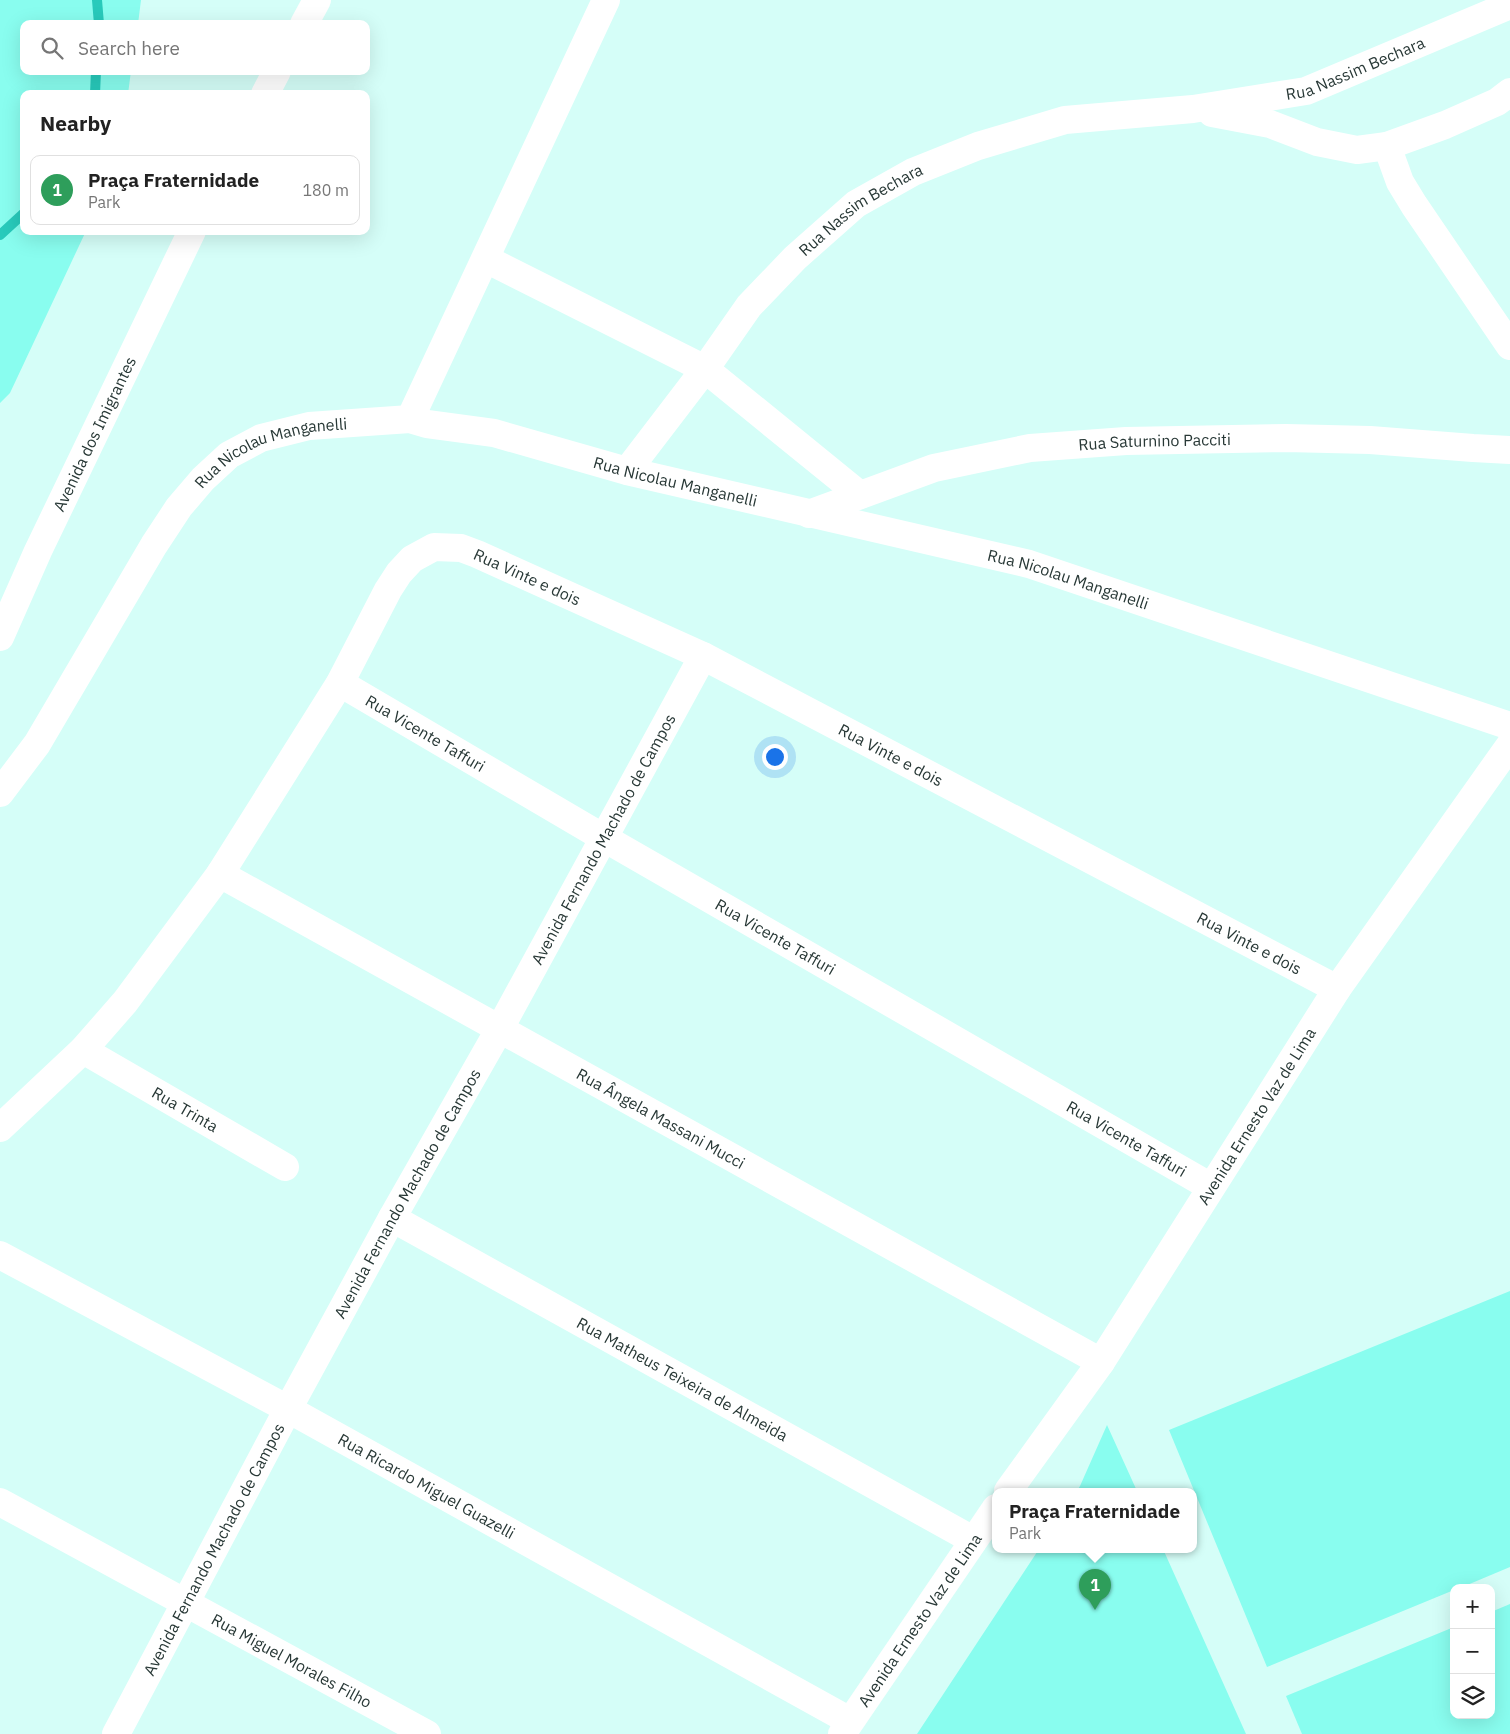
<!DOCTYPE html>
<meta charset="utf-8">
<style>
:root{--surface:#fff;--page:#f6f6f6;--text:#222;--muted:#767676;--line:#e0e0e0;--accent:#0b8043}
body{margin:0;font-family:"IBM Plex Sans",sans-serif;background:var(--page);color:var(--text)}
.controls{position:absolute;right:15px;bottom:15px;display:grid;overflow:hidden;border-radius:10px;box-shadow:0 5px 20px #0002}
.controls button{width:45px;height:45px;display:grid;place-items:center;padding:0;border:0;border-bottom:1px solid var(--line);background:var(--surface);color:var(--text);font:25px sans-serif}
.you{position:absolute;left:774px;top:756px;width:18px;height:18px;margin:-12px;border:4px solid #fff;border-radius:50%;background:#1a73e8;box-shadow:0 0 0 8px #1a73e833}
.badge{display:grid;place-items:center;width:32px;height:32px;border-radius:50%;background:var(--accent);color:#fff;font-size:16px;font-weight:700}
.pin{position:absolute;translate:-50% -41px;filter:drop-shadow(0 1px 2px #0008)}
.pin::after{content:'';position:absolute;top:26px;width:18px;height:15px;background:inherit;clip-path:polygon(0 0,100% 0,50% 100%)}
.popup{position:absolute;left:992px;top:1488px;width:205px;height:65px;box-sizing:border-box;display:grid;place-content:center;border-radius:10px;background:var(--surface);filter:drop-shadow(0 1px 4px #0005);font-size:16px;white-space:nowrap;color:var(--muted)}
.popup b{font-size:19px;color:var(--text)}
.popup::after{content:'';position:absolute;left:50%;top:100%;margin-left:-10px;border:10px solid transparent;border-top-color:var(--surface)}
.list{margin:0;padding:0;list-style:none}
h2{display:flex;justify-content:space-between;align-items:center;height:65px;margin:0;padding:0 20px;font-size:21px}
h2 small{font-size:16px;font-weight:400;color:var(--muted)}
.list li{display:grid;grid-template-columns:32px 1fr auto;gap:15px;align-items:center;box-sizing:border-box;height:70px;margin:0 10px 10px;padding:0 10px;border:1px solid var(--line);border-radius:10px}
.list b{display:block;font-size:19px;white-space:nowrap}
.list p{margin:0;font-size:16px;white-space:nowrap;color:var(--muted)}
.list em{font-size:16px;font-style:normal;color:var(--muted)}
.icon{flex:none;width:28px;height:28px;fill:none;stroke:currentColor;stroke-width:2;stroke-linecap:round;stroke-linejoin:round}
.map{position:relative;flex:none;width:1510px;height:1734px;overflow:hidden}
.search{position:absolute;background:var(--surface);box-shadow:0 5px 20px #0002;left:20px;top:20px;width:350px;height:55px;display:flex;align-items:center;gap:12px;box-sizing:border-box;padding:0 18px;border-radius:10px;color:var(--muted);font-size:19px}
.panel{position:absolute;background:var(--surface);box-shadow:0 5px 20px #0002;left:20px;top:90px;width:350px;height:145px;border-radius:10px}
.map>svg:first-child{display:block}
.green{fill:#89fdef}
.lines{fill:none;stroke-linecap:round;stroke-linejoin:round}
.stream{stroke:#28cabb;stroke-width:10}
.minor{stroke:#fff;stroke-width:28}
.labels{text-anchor:middle;stroke-width:5;stroke-linejoin:round;paint-order:stroke}
.street-label{font-size:16px;fill:#283836;stroke:#fff}
</style>
<div class="map">
<svg width="1510" height="1734" viewBox="0 0 1510 1734">
<rect width="100%" height="100%" fill="#d5fef8"/>
<path class="green" d="M0 0H141L138 24H24V71H131L128 94H24V231H86L10 393 0 403Z
M1510 1291V1567L1460 1588H1454V1590L1267 1667 1169 1430Z
M1107 1425 1137 1491H1077L1080 1486Z
M1039 1549H1163L1246 1734H917Z
M1510 1604V1734H1302L1286 1696 1454 1627V1715H1491V1612Z"/>
<g class="lines">
<path class="stream" d="M97 0 99 24
M95 94 96 71
M0 235 24 213"/>
<g class="minor">
<path d="M304 24 317 0"/>
<path d="M265 94 277 71"/>
<path d="M1212 113 1270 124 1317 142 1357 150 1387 146 1445 125 1497 102 1510 92"/>
<path d="M1387 146 1400 182 1414 205 1510 346"/>
<path d="M486 259 705 369 860 495"/>
<path d="M410 419 606 0"/>
<path id="s1" d="M627 471 705 369 749 306 795 258 856 204 913 172 978 146 1065 120 1193 109 1306 91 1510 5"/>
<path id="s2" d="M809 514 934 468 1030 448 1126 441 1286 438 1370 440 1473 448 1510 450"/>
<path id="s3" d="M0 637 38 551 192 231"/>
<path id="s4" d="M340 683 604 838 1211 1187"/>
<path id="s5" d="M0 793 37 744 154 545 179 507 203 479 229 455 261 438 309 426 410 419 427 424 494 433 627 471 1029 564 1510 726"/>
<path id="s6" d="M220 874 1101 1362"/>
<path id="s7" d="M83 1050 285 1167"/>
<path id="s8" d="M0 1128 83 1050 125 1002 220 874 340 683 388 590 399 573 412 559 434 547 461 548 477 554 703 656 1337 989"/>
<path id="s9" d="M392 1218 973 1540"/>
<path id="s10" d="M0 1255 288 1409 850 1721"/>
<path id="s11" d="M1008 1491 1101 1362 1337 989 1510 745"/>
<path id="s12" d="M0 1502 427 1734"/>
<path id="s13" d="M116 1734 288 1409 392 1218 499 1030 703 656"/>
<path id="s14" d="M842 1734 996 1508"/>
</g>
</g>
<g class="labels">
<g class="street-label">
<text dy="6" stroke="none"><textPath href="#s1" startOffset="876">Rua Nassim Bechara</textPath></text>
<text dy="6" stroke="none"><textPath href="#s1" startOffset="354">Rua Nassim Bechara</textPath></text>
<text dy="6" stroke="none"><textPath href="#s3" startOffset="224">Avenida dos Imigrantes</textPath></text>
<text dy="6" stroke="none"><textPath href="#s2" startOffset="356">Rua Saturnino Pacciti</textPath></text>
<text dy="6" stroke="none"><textPath href="#s5" startOffset="450">Rua Nicolau Manganelli</textPath></text>
<text dy="6" stroke="none"><textPath href="#s5" startOffset="870">Rua Nicolau Manganelli</textPath></text>
<text dy="6" stroke="none"><textPath href="#s8" startOffset="831">Rua Vinte e dois</textPath></text>
<text dy="6" stroke="none"><textPath href="#s5" startOffset="1275">Rua Nicolau Manganelli</textPath></text>
<text dy="6" stroke="none"><textPath href="#s4" startOffset="99">Rua Vicente Taffuri</textPath></text>
<text dy="6" stroke="none"><textPath href="#s8" startOffset="1236">Rua Vinte e dois</textPath></text>
<text dy="6" stroke="none"><textPath href="#s13" startOffset="1019">Avenida Fernando Machado de Campos</textPath></text>
<text dy="6" stroke="none"><textPath href="#s4" startOffset="504">Rua Vicente Taffuri</textPath></text>
<text dy="6" stroke="none"><textPath href="#s8" startOffset="1641">Rua Vinte e dois</textPath></text>
<text dy="6" stroke="none"><textPath href="#s7" startOffset="118">Rua Trinta</textPath></text>
<text dy="6" stroke="none"><textPath href="#s11" startOffset="450">Avenida Ernesto Vaz de Lima</textPath></text>
<text dy="6" stroke="none"><textPath href="#s6" startOffset="504">Rua Ângela Massani Mucci</textPath></text>
<text dy="6" stroke="none"><textPath href="#s4" startOffset="909">Rua Vicente Taffuri</textPath></text>
<text dy="6" stroke="none"><textPath href="#s13" startOffset="614">Avenida Fernando Machado de Campos</textPath></text>
<text dy="6" stroke="none"><textPath href="#s9" startOffset="332">Rua Matheus Teixeira de Almeida</textPath></text>
<text dy="6" stroke="none"><textPath href="#s10" startOffset="485">Rua Ricardo Miguel Guazelli</textPath></text>
<text dy="6" stroke="none"><textPath href="#s13" startOffset="209">Avenida Fernando Machado de Campos</textPath></text>
<text dy="6" stroke="none"><textPath href="#s14" startOffset="138">Avenida Ernesto Vaz de Lima</textPath></text>
<text dy="6" stroke="none"><textPath href="#s12" startOffset="332">Rua Miguel Morales Filho</textPath></text>
</g>
</g>
</svg>
<div class="controls">
<button>+</button>
<button>−</button>
<button><svg class="icon" aria-label="layers" viewBox="0 0 24 24"><path d="M12 4l9 5-9 5-9-5zM3 14l9 5 9-5"/></svg></button>
</div>
<div class="you"></div>
<div class="pin badge" style="left:1095px;top:1610px;background:#2e9e5b">1</div>
<div class="popup"><b>Praça Fraternidade</b>Park</div>
<div class="search"><svg class="icon" aria-label="search" viewBox="0 0 24 24"><circle cx="10" cy="10" r="6"/><path d="M15 15l6 6"/></svg>Search here</div>
<section class="panel">
<h2>Nearby<small></small></h2>
<ul class="list">
<li><span class="badge" style="background:#2e9e5b">1</span><div><b>Praça Fraternidade</b><p>Park</p></div><em>180 m</em></li>
</ul>
</section>
</div>
